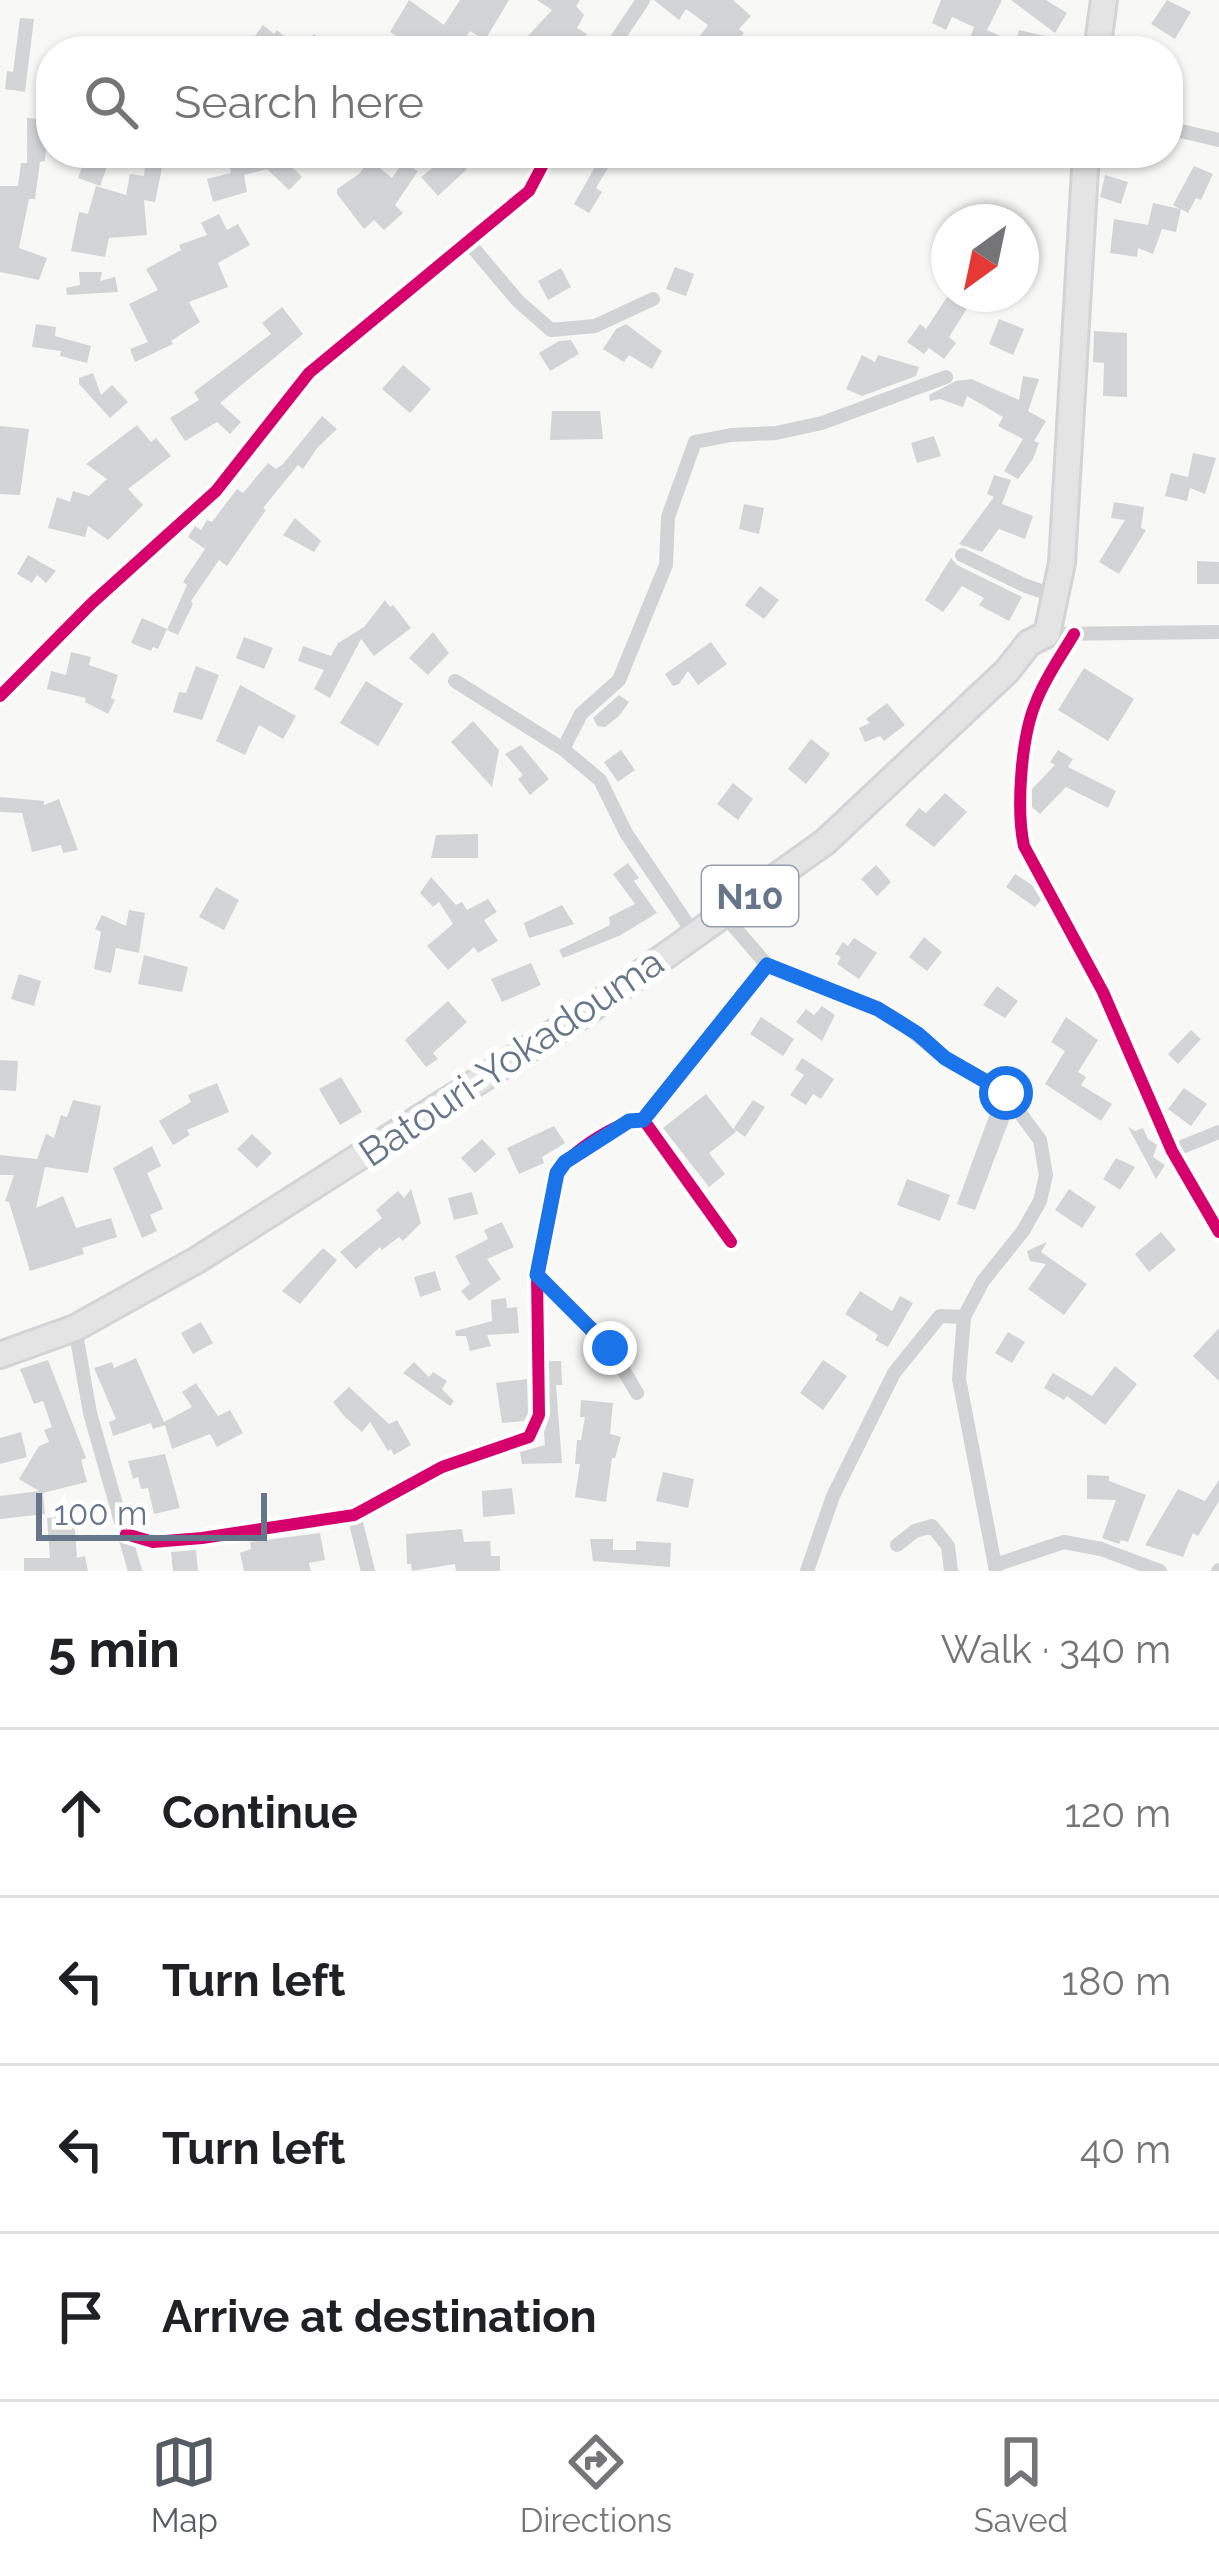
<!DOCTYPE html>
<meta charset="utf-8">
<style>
:root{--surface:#fff;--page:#f2f2f2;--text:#202124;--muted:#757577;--line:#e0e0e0;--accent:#565c63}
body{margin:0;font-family:Raleway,sans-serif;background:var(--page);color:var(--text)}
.compass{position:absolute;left:931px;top:204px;width:108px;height:108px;border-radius:50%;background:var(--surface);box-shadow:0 3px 9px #0004;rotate:213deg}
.scale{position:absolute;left:36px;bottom:30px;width:231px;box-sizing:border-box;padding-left:12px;border:6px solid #66768a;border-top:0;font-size:33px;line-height:42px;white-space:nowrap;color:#66768a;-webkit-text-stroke:9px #fff;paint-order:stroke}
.stop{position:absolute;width:36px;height:36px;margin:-27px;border:9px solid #1a73e8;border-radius:50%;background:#fff}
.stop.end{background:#1a73e8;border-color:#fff;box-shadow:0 3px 12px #0008}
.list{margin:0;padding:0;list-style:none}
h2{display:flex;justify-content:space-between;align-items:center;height:156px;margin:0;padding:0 48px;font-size:51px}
h2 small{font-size:39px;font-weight:400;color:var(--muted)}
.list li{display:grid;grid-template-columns:78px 1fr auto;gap:36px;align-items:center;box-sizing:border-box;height:168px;padding:0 48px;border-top:3px solid var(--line)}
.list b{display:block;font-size:45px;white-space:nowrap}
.list em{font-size:39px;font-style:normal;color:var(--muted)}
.icon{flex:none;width:66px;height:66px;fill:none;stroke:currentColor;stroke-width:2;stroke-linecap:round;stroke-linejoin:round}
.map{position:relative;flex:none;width:1219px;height:1571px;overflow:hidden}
.search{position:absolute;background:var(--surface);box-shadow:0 3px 9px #0004;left:36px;right:36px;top:36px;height:132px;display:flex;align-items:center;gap:30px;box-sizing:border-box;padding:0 42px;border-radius:48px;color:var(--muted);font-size:45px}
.sheet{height:828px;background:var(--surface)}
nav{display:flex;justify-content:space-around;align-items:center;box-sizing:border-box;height:168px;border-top:3px solid var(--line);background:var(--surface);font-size:33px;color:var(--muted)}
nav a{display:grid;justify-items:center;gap:6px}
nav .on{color:var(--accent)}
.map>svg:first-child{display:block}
.building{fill:#d3d4d5}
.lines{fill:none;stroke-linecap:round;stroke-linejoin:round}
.trunk-casing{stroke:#d3d4d6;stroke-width:30}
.minor{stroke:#d2d3d4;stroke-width:14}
.trunk{stroke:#e4e4e5;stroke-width:24}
.cycleway-casing{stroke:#fff;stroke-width:20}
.cycleway{stroke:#d6006c;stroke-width:12}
.route{stroke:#1a73e8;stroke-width:15}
.labels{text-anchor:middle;stroke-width:12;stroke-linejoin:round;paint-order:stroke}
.shield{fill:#fff;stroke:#949fad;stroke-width:3}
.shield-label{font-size:36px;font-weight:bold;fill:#66768a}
.street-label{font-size:39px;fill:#66768a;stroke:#fff}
</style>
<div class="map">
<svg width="1219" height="1571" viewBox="0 0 1219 1571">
<rect width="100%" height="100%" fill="#f8f8f7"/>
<path class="building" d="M409 0 444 25 460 0H509L485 40 470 31 456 51 436 37 429 51H397L403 40 390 32Z
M537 0H580L576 6 584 15 577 28 587 34 576 51H540L526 38 552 10Z
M654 0H733L751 16 739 29 744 33 729 51H713L698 39 708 25 686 9 679 20Z
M941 0H1002L987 30 1016 43 1019 30 1044 36 1043 51H983L984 47 969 41 974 27 952 17 946 30 932 23Z
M1011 0H1046L1067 13 1055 33Z
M1167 0 1191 12 1175 39 1151 24Z
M20 18 34 19 25 92 5 89 7 71 13 72Z
M263 25 274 34 277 30 299 49 314 34 331 51H267L252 40Z
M27 118 48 120 45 161 40 162 35 199H29L19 248 47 258 39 280 0 272V186H18L21 163H27Z
M87 153H112L100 186 78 178Z
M146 153H165L155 202 144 200 147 235 109 238 105 257 71 251 79 212 88 214 96 186 126 195 130 174 144 176Z
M255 153H296L285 160 302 177 289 190 267 169 244 175 247 192 213 202 207 179 231 173 228 160Z
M451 153H472L460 163 467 169 438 196 421 177Z
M597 153H617L596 188 602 192 589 213 574 204 596 165 591 162Z
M370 160 392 178 403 162 418 171 395 205 403 213 384 230 374 220 364 229 337 194V189L359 174Z
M1194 166 1213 174 1201 200 1196 198 1188 213 1181 209 1176 232 1162 229 1153 254 1138 248 1137 257 1110 253 1114 219 1148 225 1153 203 1180 209 1173 205Z
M1105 175 1128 182 1121 204 1100 197Z
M219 214 227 230 238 224 250 245 218 263 228 287 189 302 200 322 171 341 173 344 135 362 130 349 148 342 129 304 158 290 146 269 181 250 179 245 207 235 201 223Z
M675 267 694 274 686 296 666 289Z
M561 268 571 287 548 300 538 281Z
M79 272H102L100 281 115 277 118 292 67 295 66 288 80 285Z
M949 294 968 307 949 337 956 343 944 359 929 348 924 354 907 342 920 324 926 329Z
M282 307 303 334 220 403 241 422 230 434 217 422 185 441 170 418 199 400 194 392 271 334 262 323Z
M999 319 1024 329 1013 355 989 344Z
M36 324 56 327 55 336 91 346 87 363 60 356 61 351 32 347Z
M626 324 662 351 652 369 629 355 624 362 603 349 616 329Z
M1094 331 1127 333V397L1103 396 1104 363 1093 362Z
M571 340 579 354 550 371 539 353 559 341Z
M862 355 875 362 878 355 919 367 916 376 862 396 846 389Z
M403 365 431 389 410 413 382 389Z
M93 373 101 395 112 385 128 402 110 418 79 384V378Z
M1023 376 1039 379 1028 411 1046 421 1034 441 1039 443 1033 459 1018 479 1004 471 1023 439 998 426 1003 417 967 396 963 407 940 399 930 401 929 395 956 381 971 379 1019 400Z
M552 411H600L603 439 550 440Z
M322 416 337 429 317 448 303 469 298 465 263 508 266 510 227 566 219 560 191 601 193 604 178 635 167 630 187 585 183 582 205 549 188 537 195 526 201 530 207 520 212 522 237 489 243 493 268 463 276 469 283 464Z
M137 425 151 442 156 438 171 456 128 489 143 505 108 540 88 526 85 537 48 528 57 497 70 502 73 491 89 496 107 479 86 464Z
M0 426 29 429 20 495 0 494Z
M934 436 941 456 917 463 911 443Z
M1193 453 1216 458 1205 494 1190 488 1187 501 1165 496 1171 473 1188 477Z
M994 475 1011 480 1002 504 1033 516 1025 539 999 529 982 552 959 544 994 497 987 494Z
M1114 502 1144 507 1141 528 1146 530 1119 574 1099 562 1125 520 1111 518Z
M744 504 764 508 759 534 739 529Z
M295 518 321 541 314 552 283 535Z
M28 555 56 571 46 583 37 575 32 583 17 574Z
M951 558 957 565 1022 597 1009 621 979 605 984 598 962 586 943 612 925 600Z
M1197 561 1219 562V584H1197Z
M760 586 779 600 764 619 745 605Z
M385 600 390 607 393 605 411 628 374 656 361 639 330 698 314 689 324 670 298 661 303 646 331 656 338 643 364 627Z
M142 618 167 629 158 649 153 647 151 651 131 643Z
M433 632 449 653 428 675 409 658Z
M244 637 273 648 264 669 236 658Z
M711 642 727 664 698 685 688 671 679 684 673 686 665 674Z
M71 652 91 657 89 665 118 675 111 698 115 700 108 714 85 702 86 698 47 689 51 671 66 675Z
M196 666 219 675 202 720 173 712 179 692 186 693Z
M1084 668 1134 699 1108 741 1058 710Z
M366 681 403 704 378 746 340 723Z
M240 685 296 716 283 739 259 725 245 755 216 741Z
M619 695 629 702 619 716 605 727 597 726 593 718Z
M887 703 905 725 884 741 880 736 865 742 859 728 870 723 866 719Z
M473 721 499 750 492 787 451 742Z
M811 739 830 754 806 784 788 769Z
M521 745 549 779 530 795 518 779 523 775 505 754Z
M621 750 635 770 618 782 604 762Z
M1058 750 1073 759 1068 767 1116 791 1108 808 1066 787 1040 814 1032 807V789L1055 765 1050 762Z
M733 783 753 799 738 820 717 804Z
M945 793 967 812 934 847 905 825 919 808 926 813Z
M0 797 44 801V805L59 799 78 850 63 853 61 845 32 852 22 813 0 812Z
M478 834V858H431L436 835Z
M628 863 639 878 634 881 657 913 619 936 563 958 559 950 610 925 609 917 635 904 613 874Z
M876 865 891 882 877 896 861 879Z
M1015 874 1032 885 1041 900 1035 907 1006 887Z
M431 877 456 905 462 902 467 910 488 899 497 912 484 920 498 941 478 953 474 947 448 970 427 946 453 924 439 902 433 907 420 893Z
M216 887 239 900 224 930 199 917Z
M562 905 574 924 529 938 524 923Z
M129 910 145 913 139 953 116 948 111 973 94 969 101 932 95 929 102 915 126 926Z
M924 937 942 952 927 971 909 957Z
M854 938 877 953 859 979 837 964 841 957 835 954 843 942 848 946Z
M144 955 188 967 182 992 138 984Z
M531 963 541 985 502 1002 491 979Z
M19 974 41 981 34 1006 11 999Z
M997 986 1018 1001 1005 1018 983 1005Z
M448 1001 467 1022 433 1053 438 1059 426 1067 405 1040Z
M822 1006 835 1015 822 1041 796 1022 806 1009 814 1015Z
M761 1017 794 1039 783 1056 750 1034Z
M1066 1017 1098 1040 1078 1072 1086 1077 1081 1085 1112 1104 1101 1121 1045 1084 1065 1051 1051 1042Z
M1191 1030 1201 1039 1178 1064 1168 1054Z
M802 1058 834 1079 821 1099 813 1094 806 1105 790 1095 804 1075 795 1069Z
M0 1060 18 1061 16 1091 0 1090Z
M341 1077 362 1112 340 1125 319 1089Z
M217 1083 229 1112 187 1130 190 1135 173 1145 159 1121 191 1102 188 1095Z
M1184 1088 1207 1104 1191 1126 1168 1109Z
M706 1094 733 1129 753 1100 765 1107 745 1137 734 1129 736 1132 709 1153 725 1174 709 1187 663 1128Z
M73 1100 101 1106 88 1173 45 1167 36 1208 63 1196 76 1228 111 1218 117 1237 82 1248 84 1254 30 1271 9 1202 5 1201 14 1175H0V1155L37 1159 46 1134 54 1138 61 1115 67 1117Z
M993 1105 1010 1118 975 1210 957 1204Z
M554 1126 565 1143 542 1157 544 1163 519 1174 507 1148Z
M1128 1127 1135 1131 1143 1128 1148 1139 1157 1145 1153 1157 1165 1165 1156 1179Z
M252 1134 272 1153 257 1168 237 1149Z
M482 1139 496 1154 475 1173 461 1158Z
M152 1146 161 1166 147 1173 163 1209 150 1215 157 1231 142 1238 113 1168Z
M1116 1158 1135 1167 1120 1190 1103 1179Z
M907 1179 950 1195 940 1221 897 1205Z
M411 1189 421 1223 403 1241 399 1237 382 1250 380 1247 356 1269 340 1252 382 1218 376 1210 398 1191 404 1198Z
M1069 1189 1096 1207 1082 1228 1055 1210Z
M472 1192 478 1214 454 1220 448 1198Z
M502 1222 514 1247 487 1259 501 1279 469 1301 461 1291 470 1284 455 1256 488 1239 484 1230Z
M1161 1232 1176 1250 1149 1272 1135 1254Z
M1047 1242 1041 1252 1087 1284 1064 1315 1028 1289 1046 1264 1030 1261 1027 1251Z
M323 1248 337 1260 300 1304 282 1291Z
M435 1271 441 1290 420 1297 414 1277Z
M860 1291 892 1311 900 1296 913 1303 888 1347 875 1340 878 1335 845 1314Z
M506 1298 507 1308 517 1307 519 1333 487 1335 491 1346 470 1351 466 1336H456L455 1331 492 1321 491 1300Z
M201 1322 213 1343 193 1354 181 1333Z
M1219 1328V1381L1193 1356Z
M1008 1332 1025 1342 1012 1363 995 1353Z
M136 1358 164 1422 192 1407 182 1392 196 1383 218 1416 230 1410 243 1433 217 1447 210 1434 172 1449 165 1425 153 1429 151 1423 113 1436 109 1422 116 1419 94 1368 112 1362 114 1368Z
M48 1360 86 1458 81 1460 87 1482 43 1493 45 1514 0 1519V1496L39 1491 19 1479 39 1446 49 1442 44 1430 52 1427 43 1401 34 1404 20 1369Z
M823 1360 847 1376 823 1410 800 1393Z
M549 1361H561L562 1385H556L562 1463 522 1464 520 1452 545 1445 544 1432 550 1415Z
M414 1362 429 1377 433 1372 447 1381 442 1389 454 1401 450 1406 403 1373Z
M1115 1366 1137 1384 1105 1425 1067 1396 1064 1400 1044 1388 1053 1373 1092 1396Z
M527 1379 528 1413 524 1421 502 1423 496 1383Z
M349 1387 389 1424 397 1420 411 1445 394 1455 391 1449 388 1451 370 1422 362 1432 345 1417 333 1402Z
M581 1400 613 1403 610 1434 621 1437 615 1458H612L606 1502 575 1497 580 1464H575L577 1440H581L585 1417H580Z
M21 1432 27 1457 0 1464V1438Z
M165 1454 180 1508 154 1514 148 1488 141 1489 138 1477 133 1479 128 1461Z
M663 1472 694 1479 688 1508 656 1501Z
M1087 1475 1109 1476V1481L1146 1495 1128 1542 1121 1540 1119 1544 1102 1538 1116 1500 1087 1499Z
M1219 1480V1501L1198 1536 1193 1533 1183 1557 1145 1545 1178 1489 1205 1501Z
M512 1488 515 1514 483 1517 482 1491Z
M74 1516 77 1558 85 1556 88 1571H24V1558H50L47 1518Z
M462 1529 464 1542 490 1541 491 1556H500V1571H456L455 1564 412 1571 411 1564H407L406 1534Z
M320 1533 325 1560 309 1563 311 1571H244L240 1553 251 1549 250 1542Z
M590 1539H613V1550H636V1541L671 1543 670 1567 593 1561Z
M196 1550 198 1571H173L171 1552Z"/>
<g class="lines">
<g class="trunk-casing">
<path id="trunk" d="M1097 51 1104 0
M0 1355 75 1328 197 1260 588 1011 825 842 1007 671 1029 643 1047 634 1062 563 1086 153"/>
</g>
<path class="minor" d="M609 51 643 0
M1168 128 1219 140
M469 243 518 301 551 330 595 326 653 299
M962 555 1026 586 1056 596
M1047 634 1219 632
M1074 634C1061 656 1045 678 1036 702 1021 737 1016 809 1024 846L1103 992 1172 1151 1219 1232
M455 681 563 749 600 780 626 833 694 934
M0 696 92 603 216 491 309 373 529 191 549 153
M563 749 581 714 619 680 666 565 668 517 695 442 731 435 776 433 822 423 946 377
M767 965 878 1009 899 1021 945 1058 1005 1093 1040 1140 1046 1175 1040 1201 1023 1231 983 1281 964 1317
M643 1119 767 965 723 914
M1172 1151 1219 1132
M537 1275 611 1349 637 1393
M75 1328 90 1413 135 1571
M354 1515 368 1571
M126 1534 153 1542 202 1538 354 1515 442 1467 529 1437 539 1415 537 1275 557 1173C572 1151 616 1122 643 1119L731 1242
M897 1545 915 1531 932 1526 948 1546 951 1571
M995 1565 1064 1542 1101 1549 1160 1571
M807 1571 833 1496 894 1373 940 1316 964 1317 959 1379 996 1571
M1218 1571 1219 1570"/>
<use href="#trunk" class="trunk"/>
<g class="cycleway-casing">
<path id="cycleway" d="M1074 634C1061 656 1045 678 1036 702 1021 737 1016 809 1024 846L1103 992 1172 1151 1219 1232
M0 696 92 603 216 491 309 373 529 191 549 153
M126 1534 153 1542 202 1538 354 1515 442 1467 529 1437 539 1415 537 1275 557 1173C572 1151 616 1122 643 1119L731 1242"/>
</g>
<use href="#cycleway" class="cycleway"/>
</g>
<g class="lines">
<path class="route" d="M610 1348 537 1275 557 1173 565 1162 629 1121 643 1120 767 965 878 1009 918 1034 945 1058 1006 1093"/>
</g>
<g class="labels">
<rect class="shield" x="702" y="866" width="96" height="60" rx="9"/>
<g class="shield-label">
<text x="750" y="909">N10</text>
</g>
<g class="street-label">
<text transform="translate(511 1057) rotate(-34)" y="14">Batouri-Yokadouma</text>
</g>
</g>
</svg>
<svg class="compass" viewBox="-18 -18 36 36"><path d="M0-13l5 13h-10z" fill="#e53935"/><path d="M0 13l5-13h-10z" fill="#757577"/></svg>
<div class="scale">100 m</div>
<div class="stop" style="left:1006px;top:1093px"></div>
<div class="stop end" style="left:610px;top:1348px"></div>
<div class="search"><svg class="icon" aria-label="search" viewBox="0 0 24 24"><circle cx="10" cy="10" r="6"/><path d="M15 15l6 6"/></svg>Search here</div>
</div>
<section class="sheet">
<h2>5 min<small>Walk · 340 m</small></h2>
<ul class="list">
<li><svg class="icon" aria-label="ahead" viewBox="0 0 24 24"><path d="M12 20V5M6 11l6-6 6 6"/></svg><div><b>Continue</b></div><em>120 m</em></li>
<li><svg class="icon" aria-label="left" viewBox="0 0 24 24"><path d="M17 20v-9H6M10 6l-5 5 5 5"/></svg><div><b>Turn left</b></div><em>180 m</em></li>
<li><svg class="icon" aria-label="left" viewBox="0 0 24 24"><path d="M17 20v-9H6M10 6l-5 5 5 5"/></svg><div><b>Turn left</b></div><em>40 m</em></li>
<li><svg class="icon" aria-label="arrive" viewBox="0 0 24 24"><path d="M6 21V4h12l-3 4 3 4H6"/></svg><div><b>Arrive at destination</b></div></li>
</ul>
</section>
<nav>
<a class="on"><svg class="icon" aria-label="map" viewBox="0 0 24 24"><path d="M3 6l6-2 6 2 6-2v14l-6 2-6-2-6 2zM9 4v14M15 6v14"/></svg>Map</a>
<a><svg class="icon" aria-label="directions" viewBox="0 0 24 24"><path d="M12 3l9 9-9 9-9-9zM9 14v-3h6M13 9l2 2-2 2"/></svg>Directions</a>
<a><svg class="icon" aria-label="saved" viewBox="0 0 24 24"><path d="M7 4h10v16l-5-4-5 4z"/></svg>Saved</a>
</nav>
